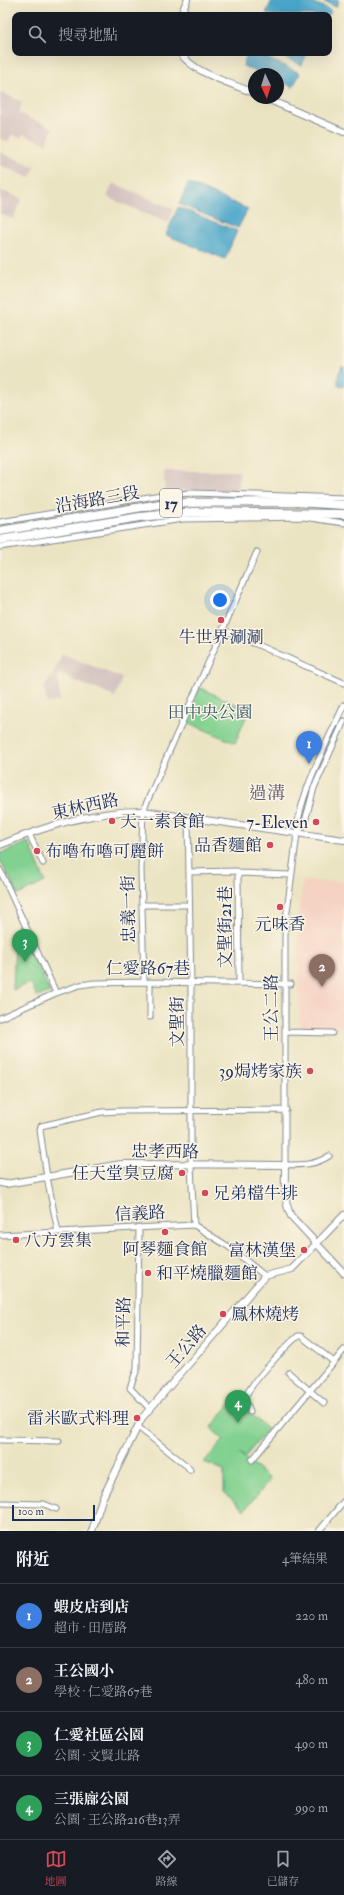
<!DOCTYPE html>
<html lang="zh-TW">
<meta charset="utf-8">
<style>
:root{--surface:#171b24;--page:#20242c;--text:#f1f3f6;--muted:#9ea1a6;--line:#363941;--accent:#d1495b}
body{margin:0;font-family:"IM FELL Double Pica","Noto Serif TC",serif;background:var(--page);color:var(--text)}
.compass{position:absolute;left:248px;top:68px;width:36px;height:36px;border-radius:50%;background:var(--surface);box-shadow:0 4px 16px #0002;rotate:176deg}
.scale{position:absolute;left:12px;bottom:10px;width:83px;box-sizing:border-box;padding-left:4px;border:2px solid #1b2f5e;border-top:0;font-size:11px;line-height:14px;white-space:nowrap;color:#1b2f5e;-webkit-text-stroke:3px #fcf5e5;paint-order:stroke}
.you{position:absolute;left:220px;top:600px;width:14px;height:14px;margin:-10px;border:3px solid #fff;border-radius:50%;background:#1a73e8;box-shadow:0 0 0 6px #1a73e833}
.badge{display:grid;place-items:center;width:26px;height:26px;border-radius:50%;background:var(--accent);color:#fff;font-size:13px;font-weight:700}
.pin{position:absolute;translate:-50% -33px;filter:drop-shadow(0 1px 2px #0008)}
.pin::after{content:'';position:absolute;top:21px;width:14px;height:12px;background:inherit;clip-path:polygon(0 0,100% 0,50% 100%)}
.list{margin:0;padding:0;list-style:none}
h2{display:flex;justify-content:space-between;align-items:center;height:52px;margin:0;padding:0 16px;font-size:17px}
h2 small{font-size:13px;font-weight:400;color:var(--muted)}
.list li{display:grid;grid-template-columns:26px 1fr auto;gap:12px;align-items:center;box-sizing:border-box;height:64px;padding:0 16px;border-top:1px solid var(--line)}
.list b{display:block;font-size:15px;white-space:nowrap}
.list p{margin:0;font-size:13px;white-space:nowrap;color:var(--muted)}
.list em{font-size:13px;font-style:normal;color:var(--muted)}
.icon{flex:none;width:22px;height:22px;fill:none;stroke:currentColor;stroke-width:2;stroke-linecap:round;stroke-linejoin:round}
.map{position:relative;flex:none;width:344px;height:1531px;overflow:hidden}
.search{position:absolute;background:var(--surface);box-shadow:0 4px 16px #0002;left:12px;right:12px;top:12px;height:44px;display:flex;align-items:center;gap:10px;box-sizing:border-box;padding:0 14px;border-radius:8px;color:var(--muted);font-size:15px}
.sheet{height:308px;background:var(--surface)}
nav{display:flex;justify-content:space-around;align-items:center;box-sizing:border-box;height:56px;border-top:1px solid var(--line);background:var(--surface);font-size:11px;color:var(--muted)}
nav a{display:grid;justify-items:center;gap:2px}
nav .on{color:var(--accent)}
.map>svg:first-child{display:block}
.built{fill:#f5d2c2}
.industrial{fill:#d1bfbd}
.green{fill:#82d190;stroke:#4e8077}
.water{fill:#4aa6c9;stroke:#326a94}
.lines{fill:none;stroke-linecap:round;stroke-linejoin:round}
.minor-casing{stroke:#838a90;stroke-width:7}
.tertiary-casing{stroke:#838a90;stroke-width:8}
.primary-casing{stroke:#838a90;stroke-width:10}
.minor{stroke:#fff;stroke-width:5}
.tertiary{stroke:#fff;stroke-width:6}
.primary{stroke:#fff;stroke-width:8}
.poi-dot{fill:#d1495b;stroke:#fcf5e5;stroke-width:1.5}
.labels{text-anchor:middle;stroke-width:3;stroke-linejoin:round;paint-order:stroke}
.shield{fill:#fcf5e5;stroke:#5e6a86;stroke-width:1}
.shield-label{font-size:16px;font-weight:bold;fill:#1b2f5e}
.street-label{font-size:17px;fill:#1b2f5e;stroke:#fcf5e5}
.poi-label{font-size:17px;fill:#1b2f5e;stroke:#fcf5e5;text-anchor:start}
.park-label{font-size:17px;fill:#35586a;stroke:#fcf5e5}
.neighbourhood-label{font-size:18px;fill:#615e74;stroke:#fcf5e5}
</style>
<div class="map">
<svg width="344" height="1531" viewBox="0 0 344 1531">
<rect width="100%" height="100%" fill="#fcf5e5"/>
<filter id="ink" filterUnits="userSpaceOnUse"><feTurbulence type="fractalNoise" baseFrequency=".025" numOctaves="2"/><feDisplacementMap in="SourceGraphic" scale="8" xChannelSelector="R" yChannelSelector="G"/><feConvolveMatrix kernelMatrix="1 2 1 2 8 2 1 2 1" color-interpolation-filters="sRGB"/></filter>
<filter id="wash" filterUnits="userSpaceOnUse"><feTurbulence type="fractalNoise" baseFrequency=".012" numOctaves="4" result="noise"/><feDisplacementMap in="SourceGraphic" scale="16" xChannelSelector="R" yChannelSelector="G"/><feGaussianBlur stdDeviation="0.9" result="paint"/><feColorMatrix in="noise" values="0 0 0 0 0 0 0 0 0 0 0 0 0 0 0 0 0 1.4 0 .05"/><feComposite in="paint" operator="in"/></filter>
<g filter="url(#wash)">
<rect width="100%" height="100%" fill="#ebe4c3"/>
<path class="built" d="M303 881H344V1026L300 1027 298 916Z"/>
<path class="industrial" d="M0 92 23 102 18 113 53 128 46 144 23 134 21 138 12 134 8 142 0 138Z
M0 152 35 167 30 178 0 165Z
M113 183 174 209 168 223 107 197Z
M0 190 22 199 13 219 0 214Z
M164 471H240L238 490 165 491Z
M62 654 122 678 115 697 58 674 60 701 47 703 44 688 54 672Z"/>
<path class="green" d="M200 688 249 710 235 743 185 721Z
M29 842 45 882 18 895 0 860V854Z
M25 938 50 992 37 997 31 983 13 990 15 941Z
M234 1399 268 1429 245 1457 239 1453 270 1480 244 1510 224 1492V1470L204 1462 224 1440 211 1428Z"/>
<path class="water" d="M272 0C291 0 316 0 331 11L329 15H271L266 13Z
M320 0H339L336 7Z
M247 53H256L300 73 293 87 278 80V74H262L243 66Z
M273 53H307L302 65Z
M188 183 248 209 238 228 179 204Z
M178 207 237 231 225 259 166 235Z
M342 366 344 367V387L338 385V375Z"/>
</g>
<g filter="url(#ink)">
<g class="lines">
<g class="minor-casing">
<path id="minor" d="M0 522 161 495 192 493 344 498
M0 547 183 519 303 517 344 523
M224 630 344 683
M188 818 191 988V1166L194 1225
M29 834 43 863
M297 834 304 825 314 788 344 721
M0 870 56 993
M189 872 237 871 238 873 239 983
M238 873 291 875
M143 905H189
M144 982 141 870 143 811 257 552
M150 982V1017
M0 1018 56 993 80 985 94 983 144 982 291 984
M285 1032 332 1033
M329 1156C315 1165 302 1165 285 1165V927L297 834C297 799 329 738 344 705
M139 1227 137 1369 130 1388 150 1409
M58 1232 47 1177 40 1130 41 1126 102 1112 121 1111 286 1110
M0 1235 194 1225 229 1247 265 1276
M289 1373 324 1403
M250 1412C250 1406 243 1404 245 1398 248 1386 288 1344 298 1336H301L334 1362
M138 1427 187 1466 190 1470
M0 1440 59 1441
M252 1460 344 1350
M0 1503 44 1504 56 1509
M319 1531 344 1501"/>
</g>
<g class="tertiary-casing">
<path id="tertiary" d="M181 15 187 0
M180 53C195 74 231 83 254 93
M265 98 344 132
M0 845C46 826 93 811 143 811L344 840
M0 1183 6 1184 121 1164 285 1165C285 1182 283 1200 291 1216L344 1273
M92 1531 102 1499 142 1418 265 1276 292 1269 344 1215"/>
</g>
<g class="primary-casing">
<path id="primary" d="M0 531 166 503 295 502 344 505
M0 540 140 517 193 512 344 514"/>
</g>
<use href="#minor" class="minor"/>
<use href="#tertiary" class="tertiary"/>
<use href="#primary" class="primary"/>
</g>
</g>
<g class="poi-dot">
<circle cx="221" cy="620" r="4"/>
<circle cx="112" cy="821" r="4"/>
<circle cx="316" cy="822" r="4"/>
<circle cx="270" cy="845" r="4"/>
<circle cx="37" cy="851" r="4"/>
<circle cx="280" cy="907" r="4"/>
<circle cx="310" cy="1071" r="4"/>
<circle cx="182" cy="1173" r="4"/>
<circle cx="205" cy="1193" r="4"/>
<circle cx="165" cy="1232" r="4"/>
<circle cx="16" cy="1240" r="4"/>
<circle cx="304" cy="1250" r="4"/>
<circle cx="148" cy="1273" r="4"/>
<circle cx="223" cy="1314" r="4"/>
<circle cx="137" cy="1418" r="4"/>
</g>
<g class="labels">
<rect class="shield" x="160" y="489" width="22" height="28" rx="3"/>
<g class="shield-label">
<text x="171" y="509">17</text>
</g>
<g class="street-label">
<text transform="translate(97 499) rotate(-10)" y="6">沿海路三段</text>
<text transform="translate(85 806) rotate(-12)" y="6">東林西路</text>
<text transform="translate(128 909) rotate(-91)" y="6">忠義一街</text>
<text transform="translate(225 927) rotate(-90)" y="6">文聖街21巷</text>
<text x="148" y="974">仁愛路67巷</text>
<text transform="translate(271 1008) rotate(-90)" y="6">王公二路</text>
<text transform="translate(177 1022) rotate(-90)" y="6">文聖街</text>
<text transform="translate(165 1151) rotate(1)" y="6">忠孝西路</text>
<text transform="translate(140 1213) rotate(-3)" y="6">信義路</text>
<text transform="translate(123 1322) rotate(-89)" y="6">和平路</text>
<text transform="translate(186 1346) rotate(-49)" y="6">王公路</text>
</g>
<g class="poi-label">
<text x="221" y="643" text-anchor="middle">牛世界涮涮</text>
<text x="120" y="827">天一素食館</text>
<text x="308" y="828" text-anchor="end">7-Eleven</text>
<text x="262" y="851" text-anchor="end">品香麵館</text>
<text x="45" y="857">布嚕布嚕可麗餅</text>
<text x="280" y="930" text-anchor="middle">元味香</text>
<text x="302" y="1077" text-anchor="end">39焗烤家族</text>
<text x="174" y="1179" text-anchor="end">任天堂臭豆腐</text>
<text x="213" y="1199">兄弟檔牛排</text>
<text x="24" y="1246">八方雲集</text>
<text x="165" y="1255" text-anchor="middle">阿琴麵食館</text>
<text x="296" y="1256" text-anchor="end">富林漢堡</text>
<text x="156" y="1279">和平燒臘麵館</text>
<text x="231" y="1320">鳳林燒烤</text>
<text x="129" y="1424" text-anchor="end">雷米歐式料理</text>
</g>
<g class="park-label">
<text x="210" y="718">田中央公園</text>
</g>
<g class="neighbourhood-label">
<text x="267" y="799">過溝</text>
</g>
</g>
</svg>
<svg class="compass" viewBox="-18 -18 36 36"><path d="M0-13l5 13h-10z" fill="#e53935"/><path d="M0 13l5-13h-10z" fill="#9ea1a6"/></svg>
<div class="scale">100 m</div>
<div class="you"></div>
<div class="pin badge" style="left:309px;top:764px;background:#3f7fe0">1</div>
<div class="pin badge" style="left:322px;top:987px;background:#8d6e63">2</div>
<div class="pin badge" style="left:25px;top:962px;background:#2e9e5b">3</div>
<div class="pin badge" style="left:238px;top:1423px;background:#2e9e5b">4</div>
<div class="search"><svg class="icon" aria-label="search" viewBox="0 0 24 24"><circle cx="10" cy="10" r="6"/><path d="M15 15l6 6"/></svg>搜尋地點</div>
</div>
<section class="sheet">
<h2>附近<small>4筆結果</small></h2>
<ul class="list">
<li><span class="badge" style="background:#3f7fe0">1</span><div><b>蝦皮店到店</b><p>超市 · 田厝路</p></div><em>220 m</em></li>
<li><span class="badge" style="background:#8d6e63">2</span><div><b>王公國小</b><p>學校 · 仁愛路67巷</p></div><em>480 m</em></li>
<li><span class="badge" style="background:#2e9e5b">3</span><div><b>仁愛社區公園</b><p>公園 · 文賢北路</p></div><em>490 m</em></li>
<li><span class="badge" style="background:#2e9e5b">4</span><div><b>三張廍公園</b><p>公園 · 王公路216巷13弄</p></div><em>990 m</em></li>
</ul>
</section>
<nav>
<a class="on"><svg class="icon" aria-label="map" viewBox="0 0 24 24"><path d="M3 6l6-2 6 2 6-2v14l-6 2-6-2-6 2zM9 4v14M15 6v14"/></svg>地圖</a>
<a><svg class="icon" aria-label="directions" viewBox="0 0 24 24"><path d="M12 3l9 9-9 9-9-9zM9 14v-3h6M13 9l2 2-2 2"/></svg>路線</a>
<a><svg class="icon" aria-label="saved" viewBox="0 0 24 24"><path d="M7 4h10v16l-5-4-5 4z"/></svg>已儲存</a>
</nav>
